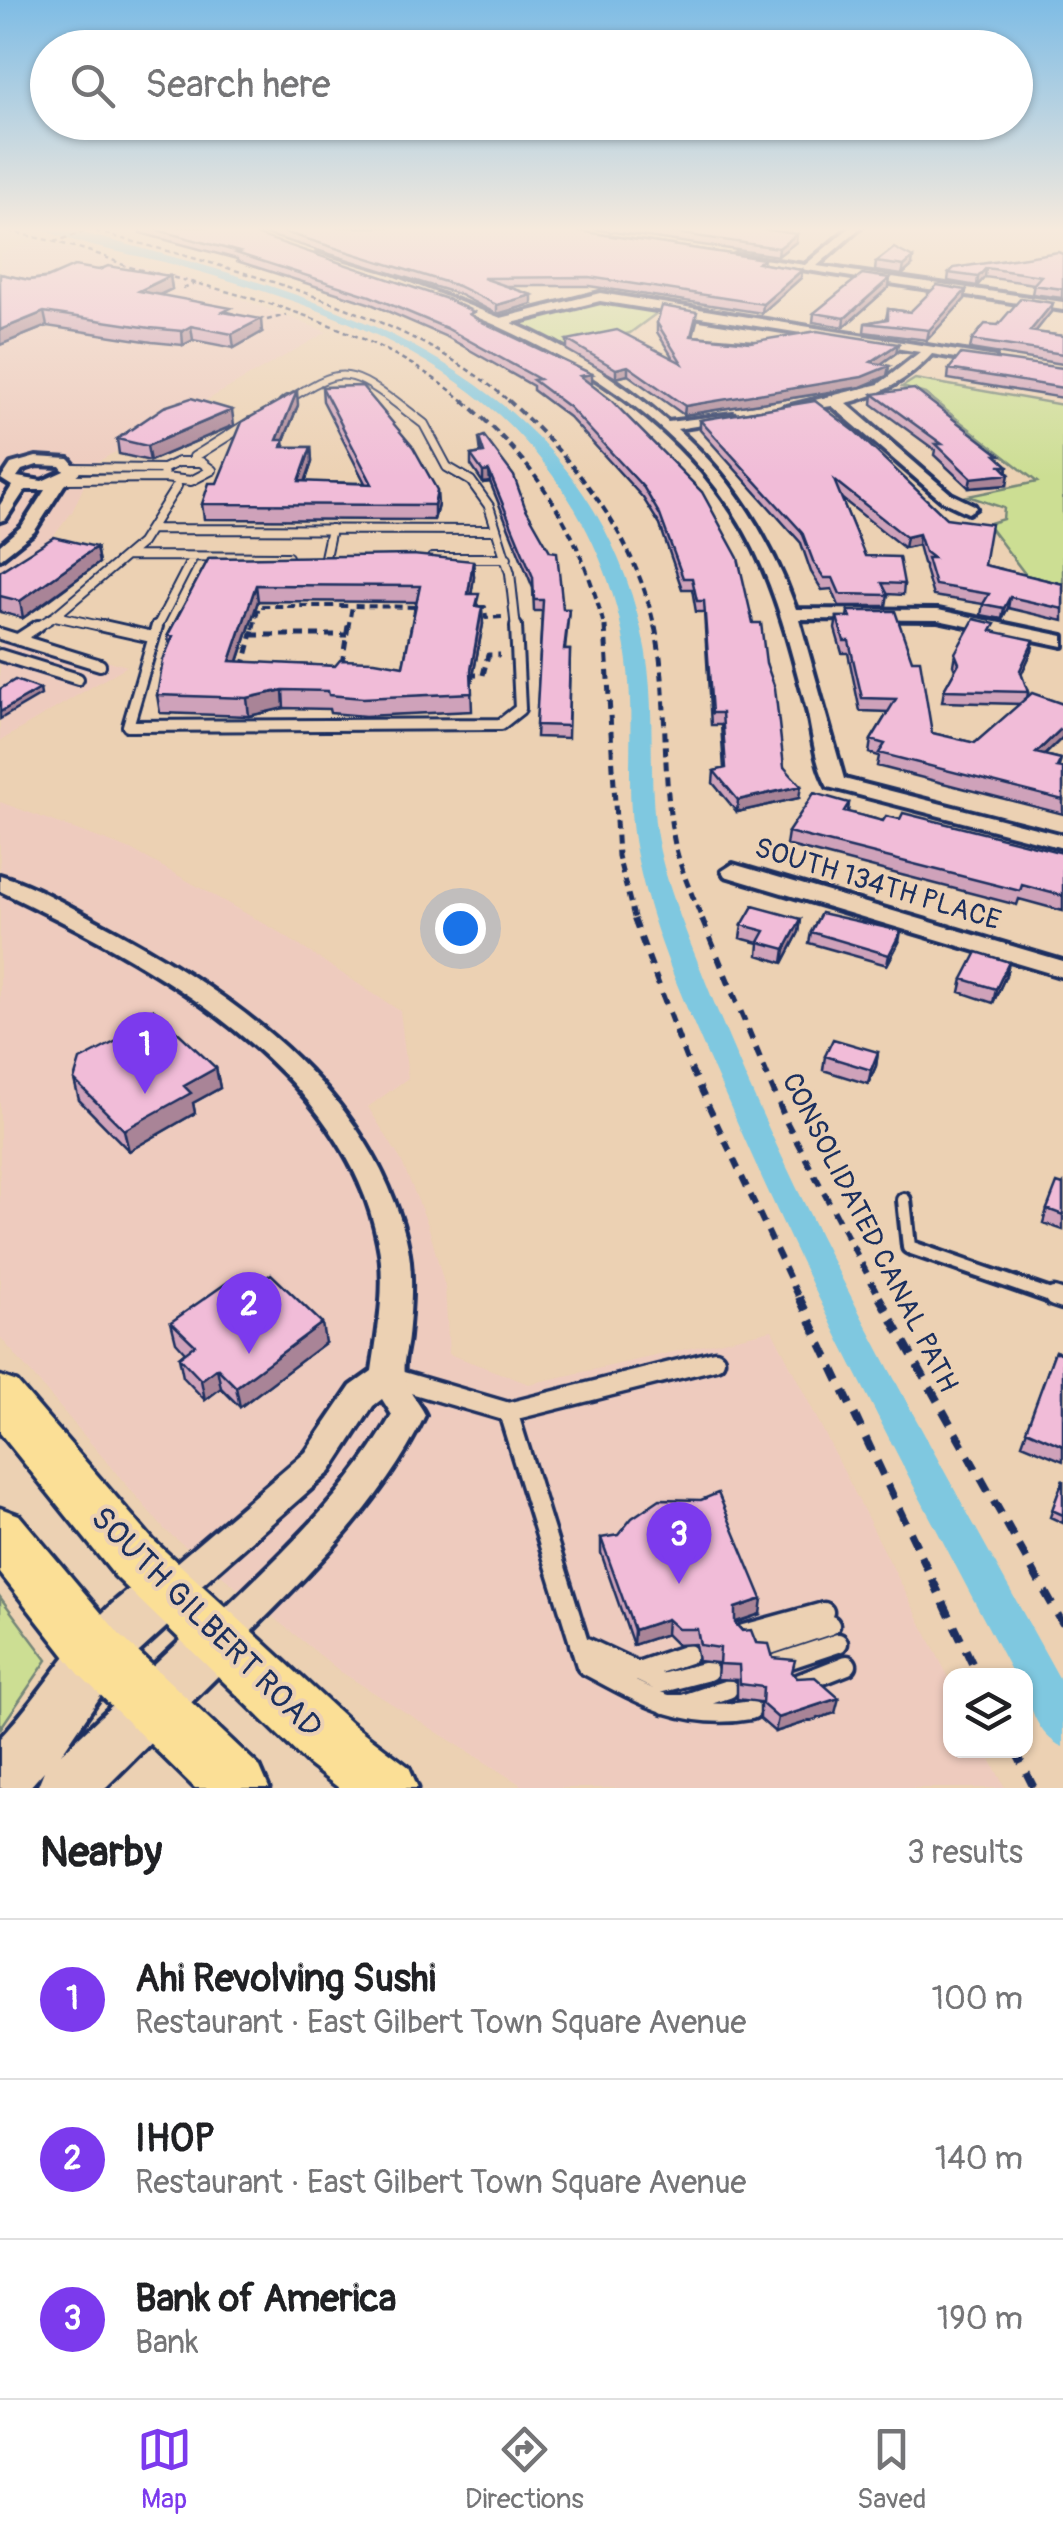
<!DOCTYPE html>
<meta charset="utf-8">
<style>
:root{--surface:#fff;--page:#f6f6f6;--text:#202124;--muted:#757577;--line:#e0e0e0;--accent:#7c3aed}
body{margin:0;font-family:Pangolin,sans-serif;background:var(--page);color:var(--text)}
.controls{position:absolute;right:30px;bottom:30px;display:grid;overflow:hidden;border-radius:20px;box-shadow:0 2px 8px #0004}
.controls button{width:90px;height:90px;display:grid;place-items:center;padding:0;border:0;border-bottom:2px solid var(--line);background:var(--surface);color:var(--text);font:50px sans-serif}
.you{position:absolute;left:460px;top:928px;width:35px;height:35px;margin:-25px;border:8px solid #fff;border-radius:50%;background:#1a73e8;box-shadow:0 0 0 15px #1a73e833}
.badge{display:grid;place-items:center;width:65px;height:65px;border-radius:50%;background:var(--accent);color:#fff;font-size:32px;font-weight:700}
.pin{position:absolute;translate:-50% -82px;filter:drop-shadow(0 2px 5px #0008)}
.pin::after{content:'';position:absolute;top:52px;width:35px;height:30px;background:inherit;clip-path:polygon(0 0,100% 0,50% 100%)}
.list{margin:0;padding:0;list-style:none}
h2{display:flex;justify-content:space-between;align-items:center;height:130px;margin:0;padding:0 40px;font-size:42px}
h2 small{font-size:32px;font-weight:400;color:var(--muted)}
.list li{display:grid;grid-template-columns:65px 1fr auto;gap:30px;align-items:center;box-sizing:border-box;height:160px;padding:0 40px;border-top:2px solid var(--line)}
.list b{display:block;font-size:38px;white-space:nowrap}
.list p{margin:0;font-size:32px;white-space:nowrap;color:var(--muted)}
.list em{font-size:32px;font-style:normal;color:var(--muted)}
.icon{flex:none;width:55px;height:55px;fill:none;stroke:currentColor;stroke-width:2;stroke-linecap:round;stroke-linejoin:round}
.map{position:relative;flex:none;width:1063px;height:1788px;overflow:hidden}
.search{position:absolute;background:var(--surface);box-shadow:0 2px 8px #0004;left:30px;right:30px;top:30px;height:110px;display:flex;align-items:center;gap:25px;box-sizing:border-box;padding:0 35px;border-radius:55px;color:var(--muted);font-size:38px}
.sheet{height:610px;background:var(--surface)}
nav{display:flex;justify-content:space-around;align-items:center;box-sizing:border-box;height:140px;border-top:2px solid var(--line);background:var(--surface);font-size:28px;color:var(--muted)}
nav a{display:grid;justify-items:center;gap:5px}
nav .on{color:var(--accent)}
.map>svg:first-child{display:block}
.built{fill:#eecbbe}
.green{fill:#ccde93;stroke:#748678;stroke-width:2.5}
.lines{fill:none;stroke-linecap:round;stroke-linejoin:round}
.canal{fill:#7fc8e0;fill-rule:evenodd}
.lane-far4-casing{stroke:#1b2f5e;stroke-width:10}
.lane-far3-casing{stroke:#1b2f5e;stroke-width:12}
.lane-far2-casing{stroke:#1b2f5e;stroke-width:16}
.lane-far1-casing{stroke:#1b2f5e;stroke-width:20}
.lane-casing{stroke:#1b2f5e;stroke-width:25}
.street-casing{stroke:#1b2f5e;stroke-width:8}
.secondary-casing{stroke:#1b2f5e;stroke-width:8}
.primary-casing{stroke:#1b2f5e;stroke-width:7}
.path-far4{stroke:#1b2f5e;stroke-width:2.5;stroke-dasharray:5 4;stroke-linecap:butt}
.path-far3{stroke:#1b2f5e;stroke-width:4;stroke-dasharray:8 5;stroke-linecap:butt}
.path-far2{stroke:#1b2f5e;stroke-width:5;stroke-dasharray:9 6;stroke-linecap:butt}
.path-far1{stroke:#1b2f5e;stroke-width:6;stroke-dasharray:11 9;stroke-linecap:butt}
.path{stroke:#1b2f5e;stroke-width:8;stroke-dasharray:15 11;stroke-linecap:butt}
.lane-far4{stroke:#ecd1b3;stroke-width:6}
.lane-far3{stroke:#ecd1b3;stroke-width:8}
.lane-far2{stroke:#ecd1b3;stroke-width:10}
.lane-far1{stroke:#ecd1b3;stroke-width:12}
.lane{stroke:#ecd1b3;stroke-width:18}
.street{fill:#ecd1b3;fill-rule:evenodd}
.secondary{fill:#ecd1b3;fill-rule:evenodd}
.primary{fill:#fbdf96;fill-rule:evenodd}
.wall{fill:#cfa2ba;stroke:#1b2f5e;stroke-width:2.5;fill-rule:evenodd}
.shaded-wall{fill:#a98497;stroke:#1b2f5e;stroke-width:2.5}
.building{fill:#f1bcd8;stroke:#1b2f5e;stroke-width:2.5;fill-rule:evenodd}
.labels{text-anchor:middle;stroke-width:8;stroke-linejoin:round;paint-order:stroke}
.street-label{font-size:28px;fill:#1b2f5e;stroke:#ecd1b3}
.near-street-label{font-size:32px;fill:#1b2f5e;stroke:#ecd1b3}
</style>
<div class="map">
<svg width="1063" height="1788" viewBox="0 0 1063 1788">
<rect width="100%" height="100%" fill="#ecd1b3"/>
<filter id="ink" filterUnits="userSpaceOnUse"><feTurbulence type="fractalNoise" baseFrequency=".01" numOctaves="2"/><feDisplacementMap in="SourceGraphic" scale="20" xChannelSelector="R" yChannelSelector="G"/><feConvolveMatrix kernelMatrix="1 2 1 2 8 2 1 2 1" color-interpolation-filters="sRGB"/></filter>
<g filter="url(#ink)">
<path class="built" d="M37 240 189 279 327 332 94 464 72 512 52 538 0 577V254Z
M0 630 127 666 0 741Z
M0 802 134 851 272 928 400 1011 408 1078 368 1107 401 1160 428 1225 445 1287 449 1354 529 1384 772 1330 950 1680V1750L986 1751 1005 1788H526L341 1672 165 1530 0 1337Z"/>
<path class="green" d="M608 301 661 310 630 333 564 348 517 324Z
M915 379 1063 405V586L1029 579 987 524 1003 519 1004 508 968 496 1037 482 925 394 902 387Z
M0 1597 47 1660 0 1729Z"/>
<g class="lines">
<path class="canal" d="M39 227H59C299 289 579 352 642 633 657 696 648 760 655 823 661 871 680 916 697 960 795 1213 932 1448 1063 1685V1747C1037 1736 1026 1702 1026 1676H1014C913 1486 812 1296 727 1099 692 1020 652 936 636 851 626 801 632 750 630 700 627 590 579 489 499 415 411 335 288 296 175 265 132 253 78 247 39 227Z"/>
<g class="lane-far4-casing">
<path id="lane-far4" d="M283 403C337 370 344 363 396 403"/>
</g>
<g class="lane-far3-casing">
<path id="lane-far3" d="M393 400 424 424 447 467 471 481 489 506 510 573 516 629
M283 403 287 400
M194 457 250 422
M178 462H201L212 470 191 481 164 478 163 469Z
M73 468 163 469
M66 479 164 478
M150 529 496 530
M126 556 288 557
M325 557 331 529
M432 558H507
M34 629 55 616
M114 629 55 616 141 543 177 486
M156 629 193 557"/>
</g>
<g class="lane-far2-casing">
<path id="lane-far2" d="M103 626 152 637
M157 626 128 726 501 724 520 709 516 626
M0 634 100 665
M18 639 38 626
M0 655 78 679"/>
</g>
<g class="lane-far1-casing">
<path id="lane-far1" d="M904 1200 909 1247 1062 1300"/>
</g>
<g class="lane-casing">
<path id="lane" d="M1054 1297 1063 1300
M395 1379 508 1412 715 1360
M508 1412 586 1665C642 1695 686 1722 751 1710
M744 1634 824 1612
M579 1644 662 1683 708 1671
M761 1648 830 1625
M778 1663 838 1643
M635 1672 688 1654
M801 1683 847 1665
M665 1704H683L728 1689"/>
</g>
<g class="street-casing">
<path id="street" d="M850 227H861L817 266 1063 302V310L730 258 736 255 805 265Z
M318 254 387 274 501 318 600 293 995 357V363L990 364 932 354C907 381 880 395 846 403L951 494 974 505 976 508 968 513 941 500 832 406 790 412 783 408 879 384 920 352 600 301 512 323C568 347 622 382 668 422L733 414V420L677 429C732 477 771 540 796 609L938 610 1063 636V646L938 620 799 619 844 779 1063 835V848L828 787C816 766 813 738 808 714 795 665 783 615 763 568 688 389 487 312 314 259Z
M36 457 69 459 80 472 64 485 34 532 0 559V545L22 526 45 490H25L6 519 0 521V505L12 486 1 479 11 464ZM37 465 60 466 64 471 42 481 17 477 22 470Z
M733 864 1063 961V977L725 876 722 871Z
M0 875C33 884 66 905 97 921 228 990 368 1086 406 1238 414 1270 411 1305 408 1337 407 1349 402 1363 404 1375 405 1389 419 1402 425 1415 380 1509 303 1579 231 1652L218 1658 205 1652 200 1640 205 1628C273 1561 345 1499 392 1415L382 1399 373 1406 330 1472 180 1604 168 1609 156 1604 151 1592 156 1580 306 1452 351 1386 372 1371C378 1329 387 1284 378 1242 344 1067 147 961 0 891Z"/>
</g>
<g class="secondary-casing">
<path id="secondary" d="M168 1568 186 1575 193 1592 186 1609 117 1672 61 1754 200 1622 218 1615 236 1622 244 1640 236 1658 105 1788H37L44 1771 29 1788H0V1738C54 1683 92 1598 168 1568Z"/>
</g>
<g class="primary-casing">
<path id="primary" d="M0 1376 17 1382 153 1540 351 1723 409 1767 418 1788H339L309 1765 115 1576 0 1433Z
M0 1508 19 1515 119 1634 260 1767 269 1788H195L79 1674 0 1573Z"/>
</g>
<path class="path-far4" d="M79 227C214 264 406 308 511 403
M0 229C32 237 66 243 97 254 110 258 121 265 133 268 244 294 378 327 466 403
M54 242 98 227
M183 288 196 283
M267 320 286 315"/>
<path class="path-far3" d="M463 400C540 468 579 529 605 629
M508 400C577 463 635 535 655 629
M478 607H485L486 618 502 617
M253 629 259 606H352
M348 629 352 606 422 607"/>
<path class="path-far2" d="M605 626 618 856 635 921
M655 626C669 695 661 765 673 834 678 865 691 892 703 921
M251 635H347
M342 664 348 626
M243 668 254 626
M468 675H483L488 655H500"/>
<path class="path-far1" d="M634 919 686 1058 800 1300
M702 919 787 1123 881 1300"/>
<path class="path" d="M799 1297 978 1676
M879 1297 1063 1624
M1015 1750 1034 1788"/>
<use href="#lane-far4" class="lane-far4"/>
<use href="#lane-far3" class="lane-far3"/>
<use href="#lane-far2" class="lane-far2"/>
<use href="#lane-far1" class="lane-far1"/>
<use href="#lane" class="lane"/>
<use href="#street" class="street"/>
<use href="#secondary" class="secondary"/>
<use href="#primary" class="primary"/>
</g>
<path class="wall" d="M139 227H235L474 317 592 383 590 384 753 623 766 663 784 767 799 798 737 812 713 783 714 771 724 769 721 725H711L704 612H696L692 589H682L660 525 643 498 569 417 533 390V386L447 337 371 304 237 261V259L140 233Z
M243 227H553L764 259 763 264 802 270 801 278 762 313 589 286H507L532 304 497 314 458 294Z
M578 227H747L796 242 778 256Z
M1063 254 1062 298 1032 294 1034 284 985 277 977 286 948 281 949 273Z
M876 262 912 266 902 275 875 271Z
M99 270 170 276 172 289 160 295 232 313 262 332 234 348 193 340 183 345 152 342 47 326 0 345V274L29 280Z
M889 287 844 327 813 322 814 313Z
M966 290 965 299 927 340 864 332 865 323 886 319 888 309 910 312Z
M1051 312 1035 332 1063 336V364L970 349 972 340 998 325Z
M697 321 693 336 896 353 880 364 889 366 887 376 861 387 684 415 628 375 616 378 567 350V340L673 358 657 332V323Z
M1063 368V398L948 379 949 369Z
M322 387 438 505 434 520 204 519 202 504 217 483 298 405 284 440 285 447H311L312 462 305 482 365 483 323 401Z
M873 394 999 458 1008 466 1007 485 969 488 934 455 935 450 872 404Z
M815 401 984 565 1063 584V621L1008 608 1002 619 981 615 983 604 933 596 925 569V565L923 563 918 545 904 548 841 498 865 556 904 584 903 595 888 594 886 606H839L832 589 822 590 811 572 801 543 700 430V420Z
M234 425 150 461 119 454 117 439Z
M479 438 525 507 563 609H569L565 650H570L568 738 536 737 542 611H534L533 588 490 482 483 483 471 465V455L481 453Z
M96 547 99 563 48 601 23 618 0 612V571Z
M209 558 473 561 474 577 471 594 479 607 483 624 471 686 472 711 365 716 330 713 329 709 284 708 249 716 160 713 157 695 169 645 168 635ZM258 601 416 602 403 666H335L238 662Z
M848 611 932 733 975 743 1020 704 942 702 944 690 955 670 953 665 955 653 994 631 1032 651 1021 674 1028 692 1027 699 1063 704V737L1045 755 1061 759 1059 767 1063 768V814L877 766 879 756 869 753 871 740 888 712 860 711 848 653H842L835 629 837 617H847Z
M849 803 848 812 883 821 1063 853V911L1019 899 1017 905 786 845 788 832Z
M801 919 799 932 783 963 758 955 759 943 740 938 742 925Z
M811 932 899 942 887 965 809 943Z
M1009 962 1006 975 993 1003 960 992 963 979Z
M124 1024 216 1068 220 1088 193 1103 195 1113 129 1151 79 1100 74 1080 126 1036Z
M878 1052 876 1066 868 1084 823 1070 825 1056Z
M1063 1185V1230L1043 1223 1047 1209Z
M241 1295 325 1343 240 1407 221 1388 205 1400 183 1377 179 1357 185 1352 176 1342 171 1322Z
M1055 1351 1063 1354V1461L1022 1444Z
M1063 1480V1523L1050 1517Z
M601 1538 760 1614 735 1623 773 1658 792 1672 797 1678 835 1713 775 1732 760 1719V1702L737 1699V1680L717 1679 718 1663 698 1661 695 1644 677 1645 666 1634 633 1645 601 1553Z"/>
<path class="shaded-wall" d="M797 234 796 242 778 256 779 248Z
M913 258 912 266 902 275 904 266Z
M986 268 985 277 977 286 978 277Z
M802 270 801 278 762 313 763 304Z
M170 276 172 289 140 304 139 291Z
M890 278 889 287 844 327 845 318Z
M966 290 965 299 927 340 929 330Z
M532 295V304L497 314V305Z
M1053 303 1051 312 1028 341 1030 331Z
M44 312 47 326 0 345V330Z
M261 319 262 332 234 348 232 334Z
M191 326 193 340 183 345 182 331Z
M898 344 896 353 870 372 871 362Z
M628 366V375L616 378V369Z
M889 366 887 376 861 387 684 415 685 406Z
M592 374V383L580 386V376Z
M297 391 298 405 278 455 277 440Z
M232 410 234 425 150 461 147 446Z
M311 447 312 462 300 497 299 481Z
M1001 466H1008L1006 474H1009L1007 485 969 488 971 478Z
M489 471 490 482 483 483V472Z
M437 490 438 505 434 520V505Z
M919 534 918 545 904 548 906 537Z
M96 547 99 563 23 618 20 601Z
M473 561 474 577 469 610 468 594Z
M256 585 258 601 232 679 230 661Z
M1010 597 1008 608 1002 619 1004 608Z
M482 607 483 624 471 687V670Z
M1034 640 1032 651 1018 682 1020 670Z
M40 689 41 695 0 719V712Z
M283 690 284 708 249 716 247 698Z
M1063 727V737L1033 766 1036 753Z
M801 786 799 798 737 812 738 800Z
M801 919 799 932 783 963 785 949Z
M901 931 899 942 887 965 889 955Z
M1009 962 1006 975 993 1003 996 989Z
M878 1052 876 1066 868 1084 871 1070Z
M216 1068 220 1088 193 1103 195 1113 129 1151 124 1130 184 1086Z
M322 1323 325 1343 240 1407 236 1387Z
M217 1368 221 1388 205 1400 201 1380Z
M762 1599 760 1614 733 1623 735 1608Z
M667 1619 666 1634 633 1645 634 1630Z
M839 1698 835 1713 775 1732 778 1718Z"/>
<path class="building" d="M146 227H235L447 299 474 312 469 314 478 320 592 374 580 376 611 400 702 492 738 558 753 623H761L766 663 775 688 784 767 801 786 738 800 714 771 726 768 722 713H712L704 601H697L692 578H683L660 515 644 488 569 407 533 380 539 379 446 328 370 296 236 253 239 252Z
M268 227H553L764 259 758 263 802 270 763 304 589 277 483 278 532 295 497 305 458 286Z
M634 227H747L797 234 779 248Z
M894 248 913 258 904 266 876 262Z
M1058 252 1063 254V289L1033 285 1041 276 986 268 978 277 949 273 954 268Z
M74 266 99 270 108 266 170 276 139 291 231 308 223 312 261 319 232 334 191 326 182 331 150 328 44 312 0 330V274L29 280 47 278Z
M862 274 890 278 845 318 814 313Z
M937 285 966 290 929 330 865 323 888 319V309L910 312Z
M1021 298 1053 303 1030 331 1063 336V354L972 340 985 324 998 325Z
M662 306 697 312 691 336 750 342 817 331 898 344 871 362 889 366 862 377 685 406 628 366 616 369 567 340 617 330 682 363 657 323Z
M961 354 1063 368V388L949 369Z
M362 386 413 447 437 490 434 505 202 504 209 483H217L242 422 297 391 277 440H284L282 447H311L299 481 372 484 322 387Z
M914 389 1000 455H996L1008 466H1001L1009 474 971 478 936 444H942L873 394Z
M191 398 232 410 147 446 117 439 164 407Z
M815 401 856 432 946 518 991 524 984 565 1063 584V609L1010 597 1004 608 983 604 989 594 935 585 927 558H933L925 552 919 534 906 537 834 480 865 556 899 557 904 584 882 583 888 595 840 594 833 578H824L813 561 802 532 700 420Z
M484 436 514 476 525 507 550 551 557 552 563 609H569L564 650H570L568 726 536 725 543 600H534L533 577 489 471 483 472 471 455 484 453 479 438Z
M54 537 96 547 20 601 0 596V571Z
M413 555 473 561 468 594H479L476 606 482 607 471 670 472 693 363 698 329 695 328 691 283 690 247 698 157 695 163 660 173 636 168 635 209 558ZM256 585 420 586 403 666 375 661 340 660 335 666 230 661Z
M848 611H895L912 660H920L932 733 975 743 1032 693 1063 704V727L1036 753 1061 759 1057 767 1063 768V800L879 753 885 744 871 740 896 699 862 698 849 641H844L837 617H851Z
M974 619 995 624 991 631 1034 640 1020 670 1028 692 944 690 959 663 955 653Z
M15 680 40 689 0 712V689Z
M814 793 849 803 844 811 883 821 886 816 900 819 903 813 1063 853V896L1022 885 1020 891 788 832Z
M753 906 801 919 785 949 759 942 765 931 742 925Z
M821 913 901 931 889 955 811 932Z
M977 952 1009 962 996 989 963 979Z
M153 1009 216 1068 184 1086 191 1093 124 1130 74 1080 80 1060 132 1033 124 1024Z
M833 1039 878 1052 871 1070 825 1056Z
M1057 1183 1063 1185V1215L1047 1209Z
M271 1274 322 1323 236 1387 217 1368 201 1380 179 1357 195 1345 171 1322 228 1282 241 1295Z
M1055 1351 1063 1354V1446L1026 1430Z
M1063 1480V1515L1052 1510Z
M718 1493 762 1599 735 1608V1623L742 1631 751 1630 756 1643 769 1644 773 1658 795 1660 792 1672 797 1678 815 1677 839 1698 778 1718 762 1704 763 1687 740 1684 739 1665 719 1664 720 1648 700 1645 697 1629H678L667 1619 634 1630 601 1538 618 1535 632 1518 660 1499 701 1500Z"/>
</g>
<linearGradient id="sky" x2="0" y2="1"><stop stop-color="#7ebce5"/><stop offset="0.48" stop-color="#f6eadd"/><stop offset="1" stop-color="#f6eadd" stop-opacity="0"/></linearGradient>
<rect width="1063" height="477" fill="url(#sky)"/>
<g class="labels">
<g class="street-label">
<text transform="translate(878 883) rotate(17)" y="10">SOUTH 134TH PLACE</text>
<text transform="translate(871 1232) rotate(63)" y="10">CONSOLIDATED CANAL PATH</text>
</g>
<g class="near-street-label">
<text transform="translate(207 1622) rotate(45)" y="11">SOUTH GILBERT ROAD</text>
</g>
</g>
</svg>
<div class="controls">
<button><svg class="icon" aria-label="layers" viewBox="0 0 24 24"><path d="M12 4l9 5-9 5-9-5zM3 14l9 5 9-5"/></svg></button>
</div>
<div class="you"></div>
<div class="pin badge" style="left:145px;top:1094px">1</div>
<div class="pin badge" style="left:249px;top:1354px">2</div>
<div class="pin badge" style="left:679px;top:1584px">3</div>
<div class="search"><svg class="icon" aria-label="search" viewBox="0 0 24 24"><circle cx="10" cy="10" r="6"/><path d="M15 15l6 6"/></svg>Search here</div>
</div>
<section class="sheet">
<h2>Nearby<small>3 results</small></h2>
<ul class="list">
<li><span class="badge">1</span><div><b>Ahi Revolving Sushi</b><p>Restaurant · East Gilbert Town Square Avenue</p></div><em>100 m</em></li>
<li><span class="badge">2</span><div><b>IHOP</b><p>Restaurant · East Gilbert Town Square Avenue</p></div><em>140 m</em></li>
<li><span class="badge">3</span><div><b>Bank of America</b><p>Bank</p></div><em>190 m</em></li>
</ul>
</section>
<nav>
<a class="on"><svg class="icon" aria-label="map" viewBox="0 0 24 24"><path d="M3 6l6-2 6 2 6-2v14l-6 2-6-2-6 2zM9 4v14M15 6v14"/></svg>Map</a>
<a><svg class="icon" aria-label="directions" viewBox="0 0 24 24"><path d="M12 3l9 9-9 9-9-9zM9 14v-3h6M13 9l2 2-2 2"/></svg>Directions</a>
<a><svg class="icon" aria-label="saved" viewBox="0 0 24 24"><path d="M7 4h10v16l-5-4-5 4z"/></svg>Saved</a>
</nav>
